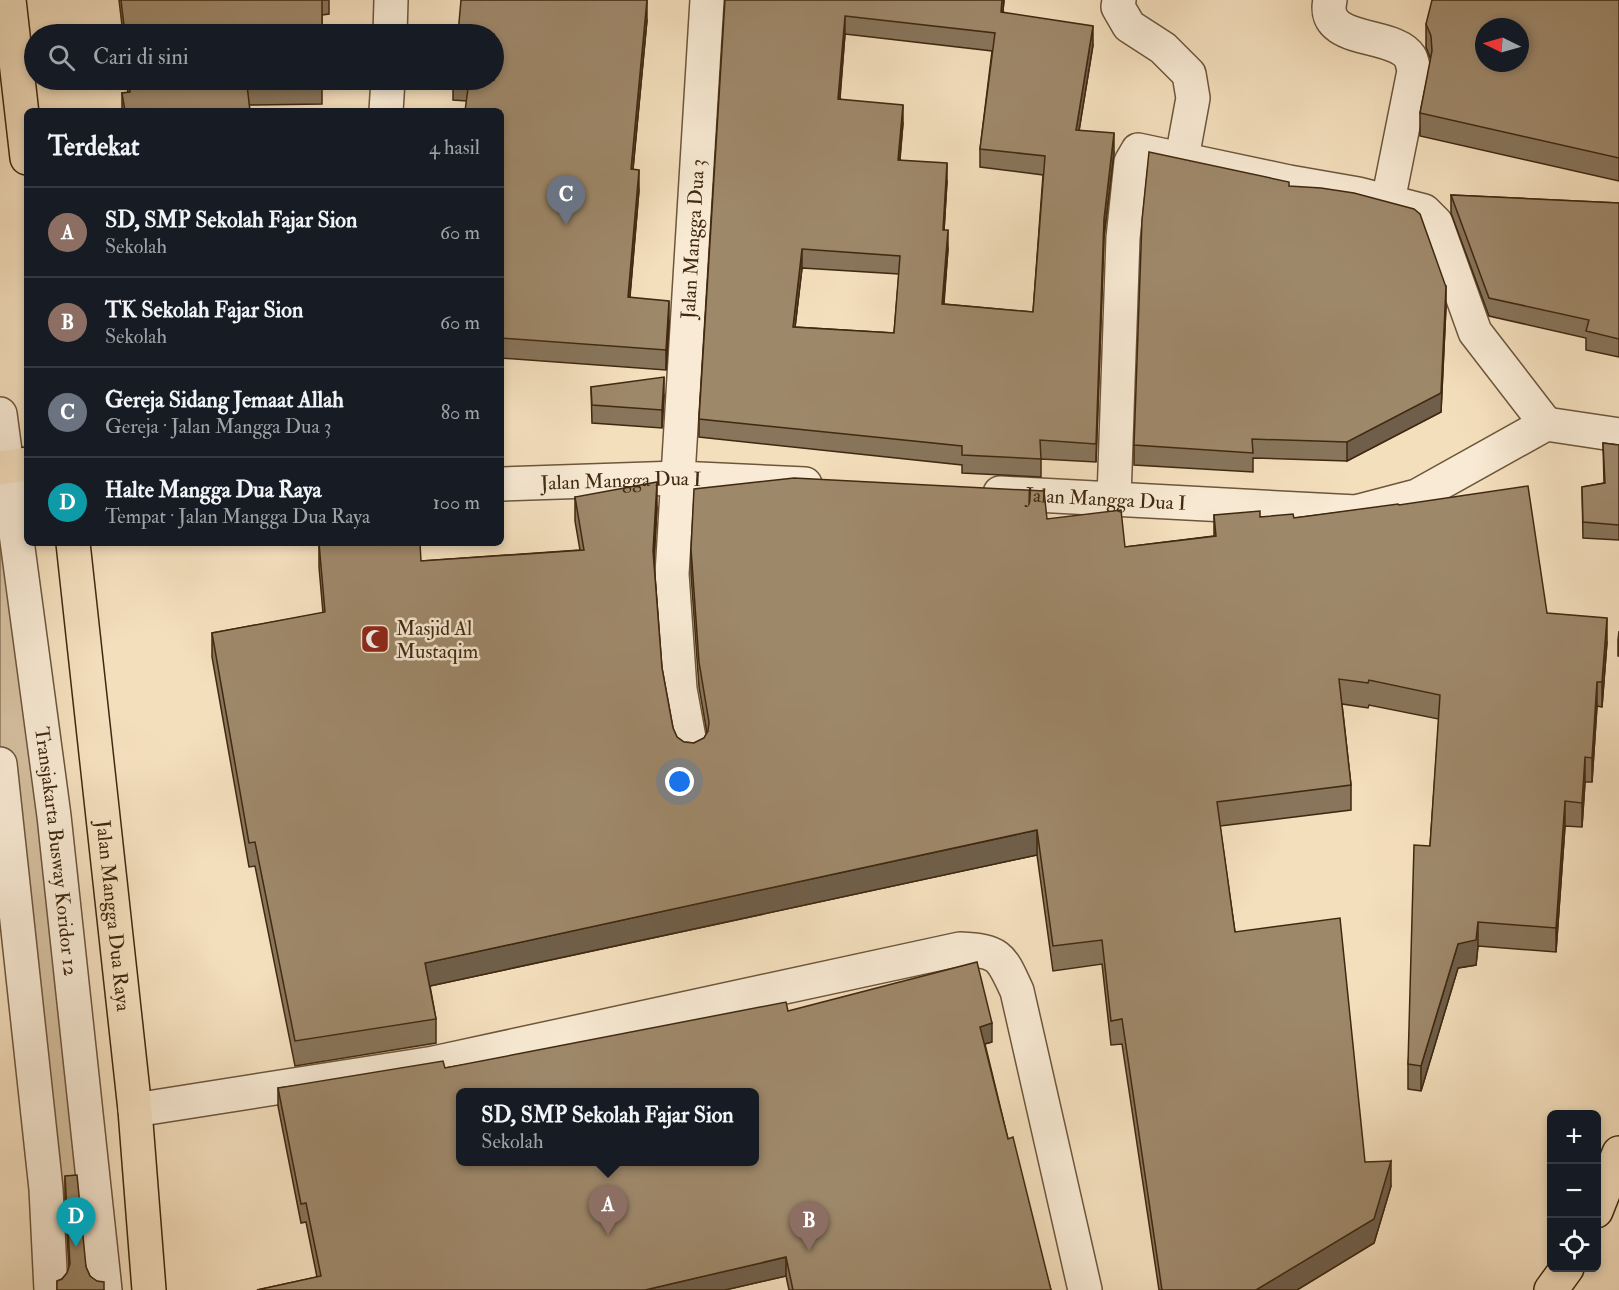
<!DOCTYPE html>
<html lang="id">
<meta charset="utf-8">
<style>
:root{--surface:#171b24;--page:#20242c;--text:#f1f3f6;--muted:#9ea1a6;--line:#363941;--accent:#ea580c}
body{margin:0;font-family:"IM FELL Double Pica",serif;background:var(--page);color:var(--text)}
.controls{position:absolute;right:18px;bottom:18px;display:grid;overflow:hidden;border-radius:9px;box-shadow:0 3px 9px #0003}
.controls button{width:54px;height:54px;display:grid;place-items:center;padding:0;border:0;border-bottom:2px solid var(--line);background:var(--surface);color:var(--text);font:30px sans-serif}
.compass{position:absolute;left:1475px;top:18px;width:54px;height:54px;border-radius:50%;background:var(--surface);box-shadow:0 3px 9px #0003;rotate:275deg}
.you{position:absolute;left:680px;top:782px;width:21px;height:21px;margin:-15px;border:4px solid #fff;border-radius:50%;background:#1a73e8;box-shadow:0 0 0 9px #1a73e833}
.badge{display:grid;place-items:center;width:39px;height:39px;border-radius:50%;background:var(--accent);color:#fff;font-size:20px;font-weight:700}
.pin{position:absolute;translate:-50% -50px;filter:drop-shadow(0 2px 3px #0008)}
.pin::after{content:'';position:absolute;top:32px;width:21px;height:18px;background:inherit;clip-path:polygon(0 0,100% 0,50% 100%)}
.popup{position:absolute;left:456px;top:1088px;width:303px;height:78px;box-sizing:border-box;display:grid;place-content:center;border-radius:9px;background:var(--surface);filter:drop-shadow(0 2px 4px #0005);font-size:20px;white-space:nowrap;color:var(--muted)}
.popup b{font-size:22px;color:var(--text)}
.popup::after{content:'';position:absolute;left:50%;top:100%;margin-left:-12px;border:12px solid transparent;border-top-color:var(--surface)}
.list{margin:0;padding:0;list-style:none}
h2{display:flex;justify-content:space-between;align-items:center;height:78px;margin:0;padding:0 24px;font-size:26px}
h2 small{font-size:20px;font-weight:400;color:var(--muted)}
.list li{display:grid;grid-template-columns:39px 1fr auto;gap:18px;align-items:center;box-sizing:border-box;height:90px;padding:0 24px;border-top:2px solid var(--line)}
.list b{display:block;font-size:22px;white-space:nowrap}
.list p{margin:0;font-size:20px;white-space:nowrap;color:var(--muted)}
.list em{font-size:20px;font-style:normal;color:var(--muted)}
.icon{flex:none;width:33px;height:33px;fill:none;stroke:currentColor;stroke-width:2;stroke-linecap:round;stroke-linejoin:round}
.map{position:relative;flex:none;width:1619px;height:1290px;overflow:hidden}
.search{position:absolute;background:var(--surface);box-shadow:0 3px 9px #0003;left:24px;top:24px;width:480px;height:66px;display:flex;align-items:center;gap:15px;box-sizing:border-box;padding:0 21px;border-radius:33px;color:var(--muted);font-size:22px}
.panel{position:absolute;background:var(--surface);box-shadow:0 3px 9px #0003;left:24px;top:108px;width:480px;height:438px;border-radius:9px}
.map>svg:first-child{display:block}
.green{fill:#d5c0a0;stroke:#8a7458;stroke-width:1.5}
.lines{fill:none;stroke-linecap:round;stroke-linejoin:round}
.minor-casing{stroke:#6d563b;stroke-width:36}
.major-casing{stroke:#402910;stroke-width:36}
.minor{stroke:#f8ead4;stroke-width:33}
.major{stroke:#f4dfbd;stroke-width:33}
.wall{fill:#88755b;stroke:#402910;stroke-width:1.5;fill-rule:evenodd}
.shaded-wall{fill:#6f5f4a;stroke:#402910;stroke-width:1.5}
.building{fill:#9e886a;stroke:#402910;stroke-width:1.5;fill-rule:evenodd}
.labels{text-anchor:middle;stroke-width:5;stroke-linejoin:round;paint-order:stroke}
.street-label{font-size:20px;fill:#402910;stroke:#f8ead4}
.poi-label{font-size:20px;fill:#402910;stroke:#f8ead4;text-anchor:start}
</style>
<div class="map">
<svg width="1619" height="1290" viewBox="0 0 1619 1290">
<rect width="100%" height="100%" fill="#f4dfbd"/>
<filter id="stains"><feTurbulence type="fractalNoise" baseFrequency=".00333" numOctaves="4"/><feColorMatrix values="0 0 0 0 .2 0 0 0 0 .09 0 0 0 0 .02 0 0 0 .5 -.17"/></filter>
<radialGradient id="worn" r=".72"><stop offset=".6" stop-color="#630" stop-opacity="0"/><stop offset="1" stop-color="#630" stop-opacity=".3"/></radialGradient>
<path class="green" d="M0 410 96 1197 48 1202 0 763Z"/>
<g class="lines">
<g class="minor-casing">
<g id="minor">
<path d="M1119 0 1118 7 1129 26 1163 48 1189 74 1193 98 1182 158"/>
<path d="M1330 0C1320 45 1394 31 1410 57 1412 60 1413 67 1414 71L1388 201"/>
<path d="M390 34 391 0"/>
<path d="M386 111 388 80"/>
<path id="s1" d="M0 414 54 816 105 1290"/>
<path id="s2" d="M501 484 678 478 805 484"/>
<path id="s3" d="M1000 493 1356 512 1417 496 1546 424 1619 435"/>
<path d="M1114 498 1123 238 1131 162 1138 150 1289 182 1358 194 1424 211 1436 223 1475 332 1546 424"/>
<path id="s4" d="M691 749 680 689 672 574 707 0"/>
<path d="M0 764 46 1189 51 1290"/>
<path d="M135 1110 434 1063 960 949C1000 951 1001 956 1017 991L1085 1290"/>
</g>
</g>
<g class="major-casing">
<g id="major">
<path d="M9 0 27 158"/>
<path d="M0 468 27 464"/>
<path id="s5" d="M73 543 135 1110 149 1290"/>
<path d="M1596 1211 1619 1153"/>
<path d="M1551 1290 1567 1268"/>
</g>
</g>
<use href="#minor" class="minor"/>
<use href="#major" class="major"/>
</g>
<path class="wall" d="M119 0H329V14L322 15V34H123Z
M725 0H1004L1003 12 1093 45 1079 131 1114 152 1104 237 1096 462 1041 459V477L962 473V465L699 437V419ZM845 34 992 51 980 149V167L1043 175 1033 312 944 304 948 249 944 230 947 181 900 160 903 123 840 99ZM802 268 899 274 894 333 795 327Z
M1619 0V181L1420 136V113L1431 60 1426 47V24Z
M647 20 633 170 639 190 630 297 669 321 666 370 501 358V111L467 101 453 100V80Z
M126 80H322V104L249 105 250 111H122V93H128Z
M1289 186 1446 306 1441 412 1347 461 1253 458V472L1134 465V445Z
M1451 195 1619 203V357L1586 350V338L1489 316 1451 213Z
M591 387 664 395 662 428 592 423Z
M1603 443 1619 445V540L1583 538 1582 487 1604 483Z
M575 497 657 507 654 562 662 668 673 728 677 737 684 742 694 743 704 738 707 733 699 687 691 574V549L1047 519 1125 547 1214 536V515L1294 518 1399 505 1547 613 1607 642 1602 707 1597 706 1592 782H1585L1582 827 1565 826 1556 952 1478 946 1476 965 1458 968 1421 1091 1408 1089V1064L1430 846 1439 719 1369 705 1368 708 1342 704 1351 785V810L1220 826 1235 932 1365 1162 1391 1186 1374 1243 1297 1290H1159L1122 1044 1111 1045 1102 964 1053 971 1037 855 430 986 436 1019V1043L295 1066 255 866 249 867 212 657V633L323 613 319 567V543L421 561 580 550 575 521Z
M1619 631V656H1618V640Z
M788 1011 992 1042 985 1044 1008 1139 1051 1290H789L786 1276 725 1290H257L317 1277 306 1222 301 1223 278 1106V1088L445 1068Z
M65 1176 86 1267 90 1276 104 1290H57V1281L62 1279 67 1273 69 1268 65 1202Z"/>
<path class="shaded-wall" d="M647 0V20L631 189V169Z
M1002 0H1004L1001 30V12Z
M845 16V34L838 118V99Z
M1093 26V45L1076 149V130Z
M903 105V123L898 178V160Z
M1114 133V152L1104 237 1096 462 1104 219Z
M947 163V181L943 248V230Z
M639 170V190L628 317V297Z
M948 230V249L942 322V304Z
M802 249V268L793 345V327Z
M1446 287V306L1441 412 1347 461V442Z
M669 301V321L666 370V350Z
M664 377V395L662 428V410Z
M657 482V507L653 575V551Z
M1607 618V642L1602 707V682Z
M1597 682V706L1592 782V758Z
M1585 757V782L1582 827V803Z
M1565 801V826L1556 952V928Z
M1037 830V855L425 987V963Z
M1478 922V946L1476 965 1458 968 1421 1091V1066L1458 944Z
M992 1023V1042L980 1045V1027Z
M1391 1161V1186L1374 1243 1297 1290H1256Z
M786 1257V1276L725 1290H645Z"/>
<path class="building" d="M121 0H322V34H125Z
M461 0H647L631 169 639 170 628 297 669 301 666 350 501 338V111H465L469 81 453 80H494V34H458Z
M725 0H1002L1001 12 1093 26 1076 130 1114 133 1104 219 1096 444 1040 440 1041 459 962 455V446L699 419ZM845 16 995 33 980 149 1045 156 1033 312 942 304 948 230H943L947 163 898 160 903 105 838 99ZM802 249 900 256 894 333 793 327Z
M1432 0H1619V158L1420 113 1432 51 1431 36 1426 24ZM1484 27H1520V63H1484Z
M129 80H322V84L247 85 250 111H125L122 93 130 92Z
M1149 152 1289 182V186L1321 188 1354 193 1414 209 1420 214 1446 287 1441 393 1347 442 1252 439 1253 453 1134 445 1142 220Z
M1451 195 1619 203V339L1586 331 1589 320 1489 298Z
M664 377 662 410 592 405 591 387Z
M1603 443 1619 445V525L1583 522 1582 487 1605 483Z
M794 478 1044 491 1047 519 1121 510 1125 547 1216 536 1214 515 1260 511V517L1293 514 1294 518 1398 504 1399 505 1528 486 1547 613 1607 618 1602 682H1597L1592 758 1585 757 1582 803 1565 801 1556 928 1478 922 1476 940 1458 944 1421 1066 1408 1064 1414 845 1430 846 1440 695 1369 680 1368 683 1339 679 1351 785 1217 802 1235 932 1340 918 1365 1162 1391 1161 1374 1219 1256 1290H1162L1122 1019 1111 1021 1102 940 1053 946 1037 830 425 963 436 1019 295 1041 255 842 249 843 212 633 325 612 319 543H420L421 561 584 550 575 497 657 482 653 551 662 668 673 728 677 737 684 742 694 743 704 738 708 731 709 722 699 662 691 549 694 489Z
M977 962 992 1023 980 1027 1008 1139 1013 1137 1051 1290H793L786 1257 645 1290H257L321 1276 306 1203 301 1204 278 1088 443 1061 445 1068 786 1002 788 1011ZM461 1092H755V1161H461Z
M77 1175 86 1267 90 1276 97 1281 104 1282V1290H57V1281L62 1279 67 1273 70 1264 65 1176Z"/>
<defs>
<g id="mosque-square" transform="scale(1.5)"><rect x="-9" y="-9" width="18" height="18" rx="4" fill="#8f2418" stroke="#f8ead4"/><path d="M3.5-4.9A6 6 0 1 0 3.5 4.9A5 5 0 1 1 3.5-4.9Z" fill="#fff"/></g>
</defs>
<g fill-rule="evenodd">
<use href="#mosque-square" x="375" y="639"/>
</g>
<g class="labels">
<g class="street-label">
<text dy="7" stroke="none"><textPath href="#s4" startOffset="512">Jalan Mangga Dua 3</textPath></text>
<text dy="7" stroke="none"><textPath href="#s2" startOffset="120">Jalan Mangga Dua I</textPath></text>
<text dy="7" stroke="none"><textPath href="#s3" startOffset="106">Jalan Mangga Dua I</textPath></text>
<text dy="7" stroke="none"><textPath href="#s1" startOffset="441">Transjakarta Busway Koridor 12</textPath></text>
<text dy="7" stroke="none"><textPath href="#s5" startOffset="375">Jalan Mangga Dua Raya</textPath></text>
</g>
<g class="poi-label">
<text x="396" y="635">Masjid Al<tspan x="396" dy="23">Mustaqim</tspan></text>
</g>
</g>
<rect width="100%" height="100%" filter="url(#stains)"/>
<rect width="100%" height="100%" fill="url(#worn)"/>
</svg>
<div class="controls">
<button>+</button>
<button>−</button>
<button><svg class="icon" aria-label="locate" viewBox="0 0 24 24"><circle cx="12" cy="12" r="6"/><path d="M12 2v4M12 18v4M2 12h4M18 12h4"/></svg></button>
</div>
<svg class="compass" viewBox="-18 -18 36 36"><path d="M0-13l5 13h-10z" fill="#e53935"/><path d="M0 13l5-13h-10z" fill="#9ea1a6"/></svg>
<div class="you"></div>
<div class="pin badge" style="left:608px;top:1235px;background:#8d6e63">A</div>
<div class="popup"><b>SD, SMP Sekolah Fajar Sion</b>Sekolah</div>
<div class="pin badge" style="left:809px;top:1251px;background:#8d6e63">B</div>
<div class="pin badge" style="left:566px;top:225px;background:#6b7280">C</div>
<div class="pin badge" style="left:76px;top:1247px;background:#0f9aa8">D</div>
<div class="search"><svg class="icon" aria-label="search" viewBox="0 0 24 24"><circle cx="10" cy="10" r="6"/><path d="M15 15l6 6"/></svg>Cari di sini</div>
<section class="panel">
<h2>Terdekat<small>4 hasil</small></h2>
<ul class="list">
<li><span class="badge" style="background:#8d6e63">A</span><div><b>SD, SMP Sekolah Fajar Sion</b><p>Sekolah</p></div><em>60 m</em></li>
<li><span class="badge" style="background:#8d6e63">B</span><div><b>TK Sekolah Fajar Sion</b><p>Sekolah</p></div><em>60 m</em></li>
<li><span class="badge" style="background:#6b7280">C</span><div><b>Gereja Sidang Jemaat Allah</b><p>Gereja · Jalan Mangga Dua 3</p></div><em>80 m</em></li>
<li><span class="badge" style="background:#0f9aa8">D</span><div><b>Halte Mangga Dua Raya</b><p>Tempat · Jalan Mangga Dua Raya</p></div><em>100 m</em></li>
</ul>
</section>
</div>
